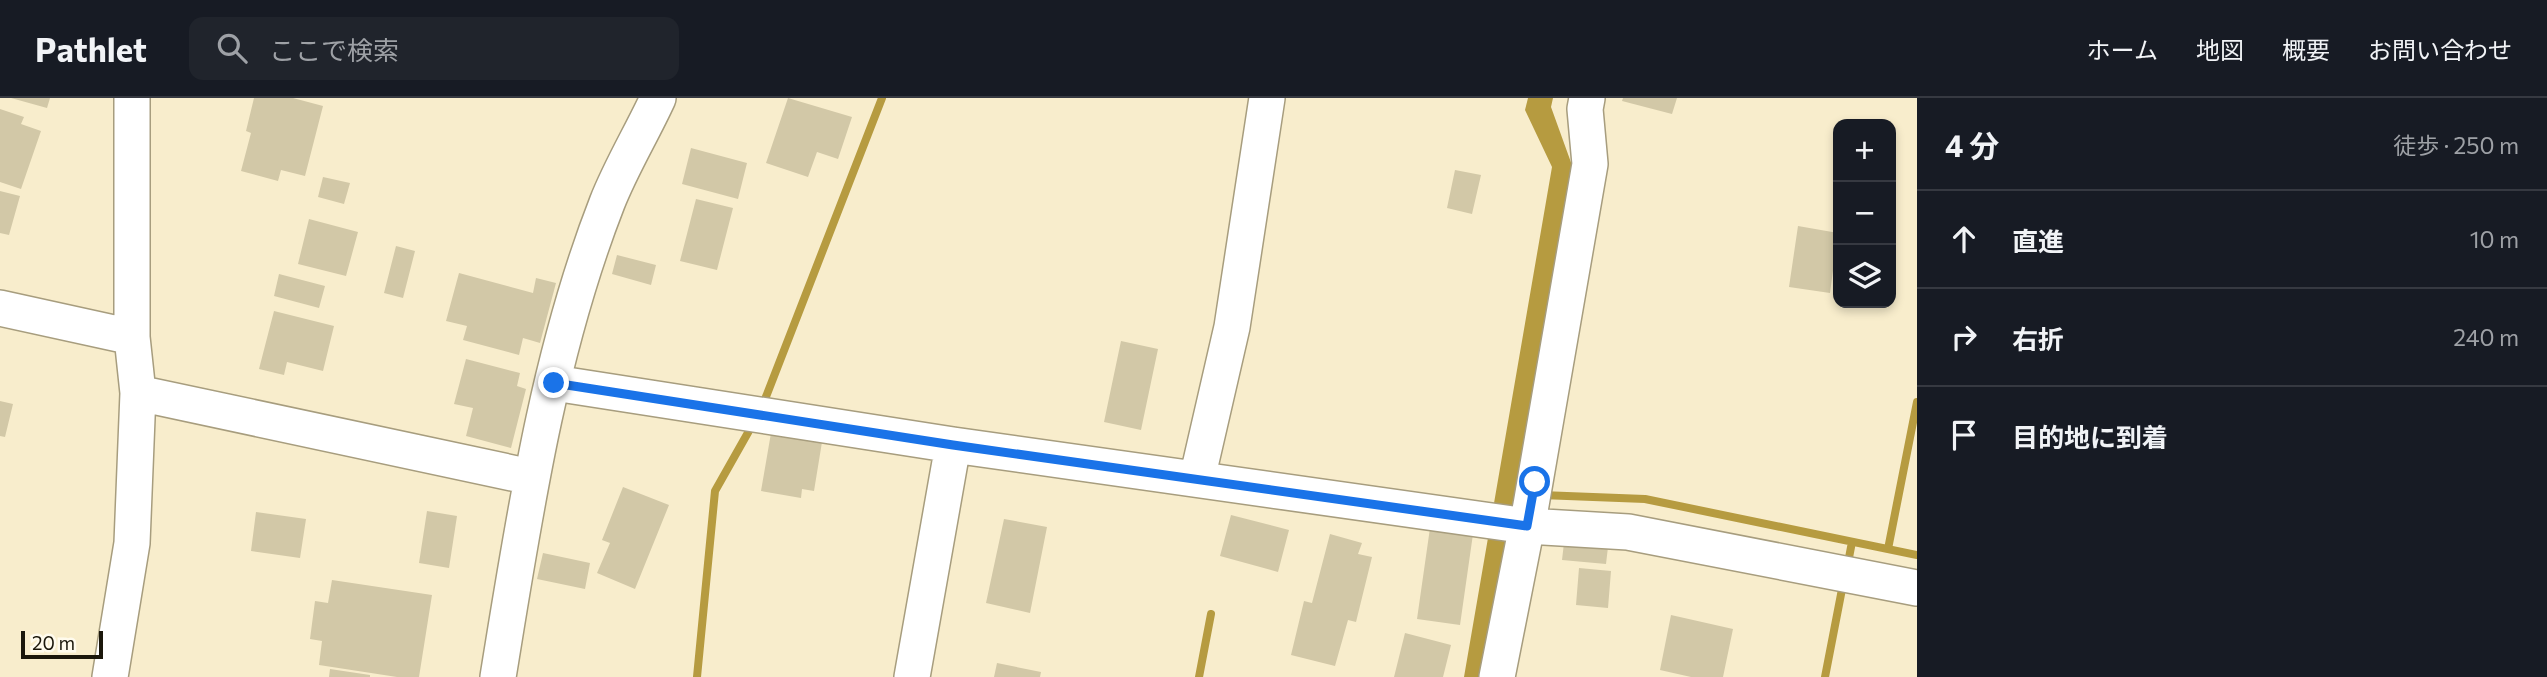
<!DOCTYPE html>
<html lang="ja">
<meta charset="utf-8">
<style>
:root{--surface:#171b24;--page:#20242c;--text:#f1f3f6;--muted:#9ea1a6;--line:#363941}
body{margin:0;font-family:Commissioner,"Noto Sans JP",sans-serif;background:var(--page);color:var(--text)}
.controls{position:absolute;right:21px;top:21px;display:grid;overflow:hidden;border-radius:14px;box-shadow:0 4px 10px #0003}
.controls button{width:63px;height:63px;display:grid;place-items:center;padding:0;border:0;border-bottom:2px solid var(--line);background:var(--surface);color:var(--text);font:35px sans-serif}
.scale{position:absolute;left:21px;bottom:18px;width:82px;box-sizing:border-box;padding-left:7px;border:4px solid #1b170b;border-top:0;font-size:19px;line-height:24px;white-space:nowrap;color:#1b170b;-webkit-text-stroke:5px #fffbed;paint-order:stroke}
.stop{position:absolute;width:21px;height:21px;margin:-16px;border:5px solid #1a73e8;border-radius:50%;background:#fff}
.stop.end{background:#1a73e8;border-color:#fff;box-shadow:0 2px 7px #0008}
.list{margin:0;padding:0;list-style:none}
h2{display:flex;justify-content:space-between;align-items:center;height:91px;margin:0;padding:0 28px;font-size:30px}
h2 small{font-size:23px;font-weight:400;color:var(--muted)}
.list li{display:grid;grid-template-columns:46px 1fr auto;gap:21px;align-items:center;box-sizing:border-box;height:98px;padding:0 28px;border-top:2px solid var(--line)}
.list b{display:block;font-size:26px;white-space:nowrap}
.list em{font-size:23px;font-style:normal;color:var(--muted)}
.icon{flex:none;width:38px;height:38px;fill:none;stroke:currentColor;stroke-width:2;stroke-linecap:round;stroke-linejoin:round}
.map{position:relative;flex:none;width:1917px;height:579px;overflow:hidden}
header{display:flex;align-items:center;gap:42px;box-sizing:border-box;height:98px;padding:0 35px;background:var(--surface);border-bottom:2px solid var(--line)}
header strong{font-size:33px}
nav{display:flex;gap:38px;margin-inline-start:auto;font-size:24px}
.search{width:490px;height:63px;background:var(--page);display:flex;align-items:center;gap:18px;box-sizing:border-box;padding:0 24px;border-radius:14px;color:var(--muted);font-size:26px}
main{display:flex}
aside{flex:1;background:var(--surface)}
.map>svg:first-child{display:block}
.water{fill:#b69b40}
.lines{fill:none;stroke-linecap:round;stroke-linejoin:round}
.stream{stroke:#b69b40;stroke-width:8}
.building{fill:#d2c8a7}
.minor-casing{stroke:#a79d7e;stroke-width:38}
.minor{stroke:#fff;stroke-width:35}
.route{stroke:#1a73e8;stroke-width:9}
</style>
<header>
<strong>Pathlet</strong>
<div class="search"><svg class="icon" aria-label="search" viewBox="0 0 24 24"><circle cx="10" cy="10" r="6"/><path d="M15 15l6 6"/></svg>ここで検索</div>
<nav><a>ホーム</a><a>地図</a><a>概要</a><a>お問い合わせ</a></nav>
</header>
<main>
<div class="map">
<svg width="1917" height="579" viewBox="0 0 1917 579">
<rect width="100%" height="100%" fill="#f8edcc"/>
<path class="water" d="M1528 0H1553L1551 9 1573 70 1482 579H1464L1552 69 1525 12Z"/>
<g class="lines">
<path class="stream" d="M762 309 882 0
M1541 397 1645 401 1917 457
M1888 451 1917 304
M1847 470 1852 444
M697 579 715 393 754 324
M1199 579 1211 516
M1825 579 1843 486"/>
</g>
<path class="building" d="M11 0H50L47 10Z
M254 0H293L323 8 305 78 281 72 278 83 241 73 251 35 246 33Z
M788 0 852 19 838 61 817 54 808 79 766 65Z
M1623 0H1677L1672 16 1622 3Z
M0 11 24 19 21 26 41 33 21 91 0 84Z
M691 50 747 65 738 101 682 86Z
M1455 72 1481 77 1472 116 1447 110Z
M323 79 350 85 344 106 318 99Z
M0 93 20 98 9 137 0 135Z
M696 101 733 110 717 172 680 163Z
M309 121 358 134 346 178 298 166Z
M1798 128 1838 135 1830 195 1789 189Z
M396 148 415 153 403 200 384 195Z
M617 157 656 167 651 187 612 176Z
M459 175 533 195 536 180 556 185 540 245 523 240 519 257 463 242 467 228 446 223Z
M279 176 325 188 319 210 274 198Z
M274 213 334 228 323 273 287 264 284 277 259 271Z
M1121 243 1158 251 1141 332 1104 324Z
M466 261 520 275 517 288 526 291 511 350 466 338 473 310 454 306Z
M0 303 13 306 5 339 0 338Z
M771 335 822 344 814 393 802 391 801 400 761 393Z
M623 389 669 407 635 491 597 475 610 445 602 442Z
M427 413 457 418 449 470 419 465Z
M256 414 306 421 300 460 251 453Z
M1231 417 1289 432 1278 474 1220 458Z
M1004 421 1047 429 1030 515 986 505Z
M1430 430 1473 436 1460 527 1417 521Z
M1330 436 1362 445 1358 456 1372 459 1356 524 1348 522 1335 568 1291 557 1304 503 1312 505Z
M1564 445 1608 449 1606 466 1562 462Z
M543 455 590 465 585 491 537 481Z
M1579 470 1611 473 1608 510 1576 507Z
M332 482 432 497 419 579H397L319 567 322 543 310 541 315 503 328 505Z
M1671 517 1733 531 1723 579H1691L1660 572Z
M1405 535 1451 547 1443 579H1394Z
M997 565 1041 574 1040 579H994Z
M330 571 370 577V579H329Z"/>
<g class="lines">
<g class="minor-casing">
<path id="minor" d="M0 210 132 239
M554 285 953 347 1527 428 1628 434 1917 490
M138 295 531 379
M1197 381 1232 229 1267 0
M110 579 132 445 138 295 132 239V0
M498 579C524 420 548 256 607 105 621 69 642 35 658 0
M912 579 953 347
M1497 579 1531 407 1590 66 1585 11 1587 0"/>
</g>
<use href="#minor" class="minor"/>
</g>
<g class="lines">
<path class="route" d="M554 285 953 347 1527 428 1535 384"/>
</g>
</svg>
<div class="controls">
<button>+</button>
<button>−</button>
<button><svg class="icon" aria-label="layers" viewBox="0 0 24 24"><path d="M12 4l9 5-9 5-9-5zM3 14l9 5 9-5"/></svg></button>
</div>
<div class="scale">20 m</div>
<div class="stop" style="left:1535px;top:384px"></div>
<div class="stop end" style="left:554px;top:285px"></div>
</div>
<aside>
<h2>4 分<small>徒歩 · 250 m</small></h2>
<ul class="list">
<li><svg class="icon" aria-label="ahead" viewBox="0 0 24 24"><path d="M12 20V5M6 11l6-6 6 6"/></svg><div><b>直進</b></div><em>10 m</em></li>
<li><svg class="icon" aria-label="right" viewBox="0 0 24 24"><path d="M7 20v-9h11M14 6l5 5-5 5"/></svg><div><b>右折</b></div><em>240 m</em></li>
<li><svg class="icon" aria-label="arrive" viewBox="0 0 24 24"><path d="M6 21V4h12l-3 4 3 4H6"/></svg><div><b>目的地に到着</b></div></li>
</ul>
</aside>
</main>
